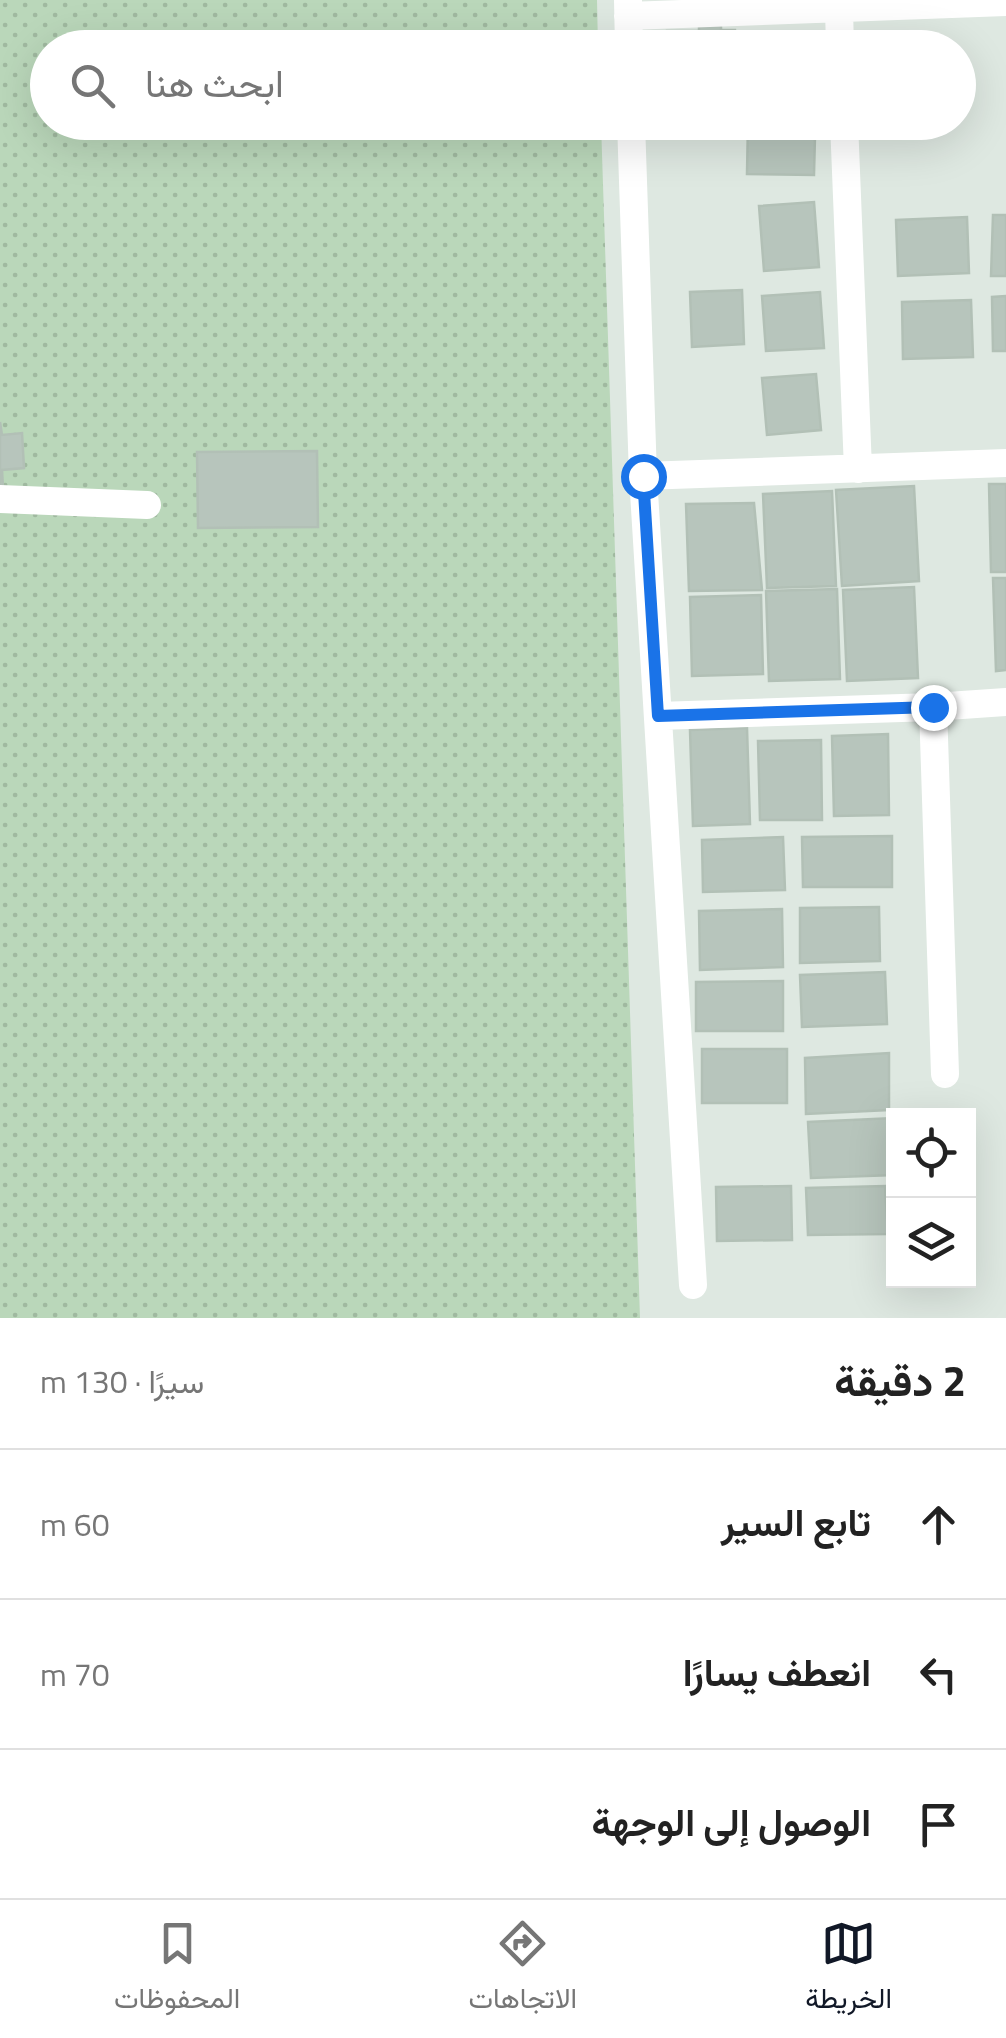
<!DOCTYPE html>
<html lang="ar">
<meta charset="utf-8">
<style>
:root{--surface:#fff;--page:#f6f6f6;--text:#222;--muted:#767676;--line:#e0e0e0;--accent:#111827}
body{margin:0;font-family:"Titillium Web",Vazirmatn,sans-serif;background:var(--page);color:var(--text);direction:rtl}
.controls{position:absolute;right:30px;bottom:30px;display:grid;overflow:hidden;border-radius:0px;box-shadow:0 10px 40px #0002}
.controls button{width:90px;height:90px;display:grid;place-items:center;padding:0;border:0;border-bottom:2px solid var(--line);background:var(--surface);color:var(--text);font:50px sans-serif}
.stop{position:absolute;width:30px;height:30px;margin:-22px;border:8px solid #1a73e8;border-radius:50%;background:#fff}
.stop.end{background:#1a73e8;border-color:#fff;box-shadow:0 2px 10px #0008}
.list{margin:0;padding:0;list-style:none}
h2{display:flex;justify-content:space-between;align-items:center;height:130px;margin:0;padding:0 40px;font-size:42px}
h2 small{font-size:32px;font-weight:400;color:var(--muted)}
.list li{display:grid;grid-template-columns:65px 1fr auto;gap:30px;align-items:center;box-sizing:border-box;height:150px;padding:0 40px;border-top:2px solid var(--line)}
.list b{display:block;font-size:38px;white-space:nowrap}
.list em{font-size:32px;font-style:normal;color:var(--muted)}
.icon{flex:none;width:55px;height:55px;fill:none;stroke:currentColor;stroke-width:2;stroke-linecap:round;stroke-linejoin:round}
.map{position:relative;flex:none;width:1006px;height:1318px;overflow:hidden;direction:ltr}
.search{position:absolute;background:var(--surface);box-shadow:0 10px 40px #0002;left:30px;right:30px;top:30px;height:110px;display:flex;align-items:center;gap:25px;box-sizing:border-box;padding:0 35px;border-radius:55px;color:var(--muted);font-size:38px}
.sheet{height:580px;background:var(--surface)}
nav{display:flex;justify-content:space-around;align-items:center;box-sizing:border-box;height:140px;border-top:2px solid var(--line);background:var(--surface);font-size:28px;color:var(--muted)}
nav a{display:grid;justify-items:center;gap:5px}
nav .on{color:var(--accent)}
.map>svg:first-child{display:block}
.grass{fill:url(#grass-dots)}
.building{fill:#b7c5bc;stroke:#b2c0b6;stroke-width:2.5}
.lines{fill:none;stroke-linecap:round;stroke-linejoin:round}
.minor{stroke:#fff;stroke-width:28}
.route{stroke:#1a73e8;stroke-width:12}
</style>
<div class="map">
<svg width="1006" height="1318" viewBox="0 0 1006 1318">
<defs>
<pattern id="grass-dots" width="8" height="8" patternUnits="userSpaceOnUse" patternTransform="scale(2.5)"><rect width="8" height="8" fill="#bad7ba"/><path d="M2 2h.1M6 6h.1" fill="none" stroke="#a0b9a0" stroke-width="1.8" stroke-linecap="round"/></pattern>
</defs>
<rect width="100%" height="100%" fill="#dee8e1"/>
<path class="grass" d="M0 0H597L598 47 48 48V122L601 123 640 1318H0Z"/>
<path class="building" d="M699 24H721V30H735L736 48H667V31H699Z
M748 122H805V136H815L814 175 747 174Z
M814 202 819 267 764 271 759 206Z
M993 215H1006V276H991Z
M967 217 969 273 898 276 896 220Z
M742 290 744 344 692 347 690 292Z
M820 292 824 348 766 351 762 296Z
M1006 296V351H993L992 297Z
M971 300 973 357 903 359 902 302Z
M816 374 821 430 767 435 762 378Z
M0 422 2 435 22 433 24 468 2 470 3 488H0Z
M317 451 318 527 198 528 197 452Z
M989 484H1006V572H991Z
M914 486 919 581 842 586 836 490Z
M832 491 836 586 767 588 763 494Z
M754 503 762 590 689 591 686 504Z
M993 578H1006V670L996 671Z
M914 587 918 678 847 681 843 590Z
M837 589 840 679 769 681 766 591Z
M761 595 763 674 692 676 690 597Z
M747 728 750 824 693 826 690 730Z
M888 734 889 815 834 816 832 736Z
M821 740 822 820H760L758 741Z
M892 836V887H803L802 837Z
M783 837 785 890 703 892 702 840Z
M879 907 880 961 800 963V908Z
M782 909 783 967 700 970 699 911Z
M885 972 887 1024 802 1027 800 975Z
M783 981V1031H696V982Z
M702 1049H787V1103H702Z
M889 1053V1110L806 1114 805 1058Z
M894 1118V1175L811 1178 808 1122Z
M791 1186 792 1240 717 1241 716 1187Z
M885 1186 888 1234 808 1235 806 1188Z"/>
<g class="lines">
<path class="minor" d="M628 0 629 48
M839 8 840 48
M628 16 1006 2
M631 122 643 476 693 1285
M844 122 858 469
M643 476 1006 463
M0 499 147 505
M933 707 945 1074
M658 716 933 707 1006 702"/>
</g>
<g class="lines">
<path class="route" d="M643 476 658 716 933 707"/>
</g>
</svg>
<div class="controls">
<button><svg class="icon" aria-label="locate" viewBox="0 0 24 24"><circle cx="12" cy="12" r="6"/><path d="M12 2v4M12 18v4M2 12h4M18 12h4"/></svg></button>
<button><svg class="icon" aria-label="layers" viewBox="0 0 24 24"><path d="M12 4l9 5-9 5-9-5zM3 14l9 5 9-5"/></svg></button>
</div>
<div class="stop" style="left:643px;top:476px"></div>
<div class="stop end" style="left:933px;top:707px"></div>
<div class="search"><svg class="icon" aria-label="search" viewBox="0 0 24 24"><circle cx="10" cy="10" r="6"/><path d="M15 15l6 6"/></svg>ابحث هنا</div>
</div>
<section class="sheet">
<h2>2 دقيقة<small>سيرًا · 130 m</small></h2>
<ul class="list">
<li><svg class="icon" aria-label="ahead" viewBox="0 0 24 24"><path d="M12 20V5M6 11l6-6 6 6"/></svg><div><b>تابع السير</b></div><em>60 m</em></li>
<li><svg class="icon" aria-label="left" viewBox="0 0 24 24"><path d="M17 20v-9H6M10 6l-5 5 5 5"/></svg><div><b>انعطف يسارًا</b></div><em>70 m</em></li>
<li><svg class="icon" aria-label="arrive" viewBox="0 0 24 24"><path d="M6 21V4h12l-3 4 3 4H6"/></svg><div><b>الوصول إلى الوجهة</b></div></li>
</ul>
</section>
<nav>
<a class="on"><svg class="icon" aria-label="map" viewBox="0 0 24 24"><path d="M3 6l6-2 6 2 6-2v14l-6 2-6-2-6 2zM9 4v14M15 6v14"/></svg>الخريطة</a>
<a><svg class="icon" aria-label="directions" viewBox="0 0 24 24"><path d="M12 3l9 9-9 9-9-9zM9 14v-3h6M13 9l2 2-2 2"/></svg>الاتجاهات</a>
<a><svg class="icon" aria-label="saved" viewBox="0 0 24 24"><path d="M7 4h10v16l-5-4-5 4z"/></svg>المحفوظات</a>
</nav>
